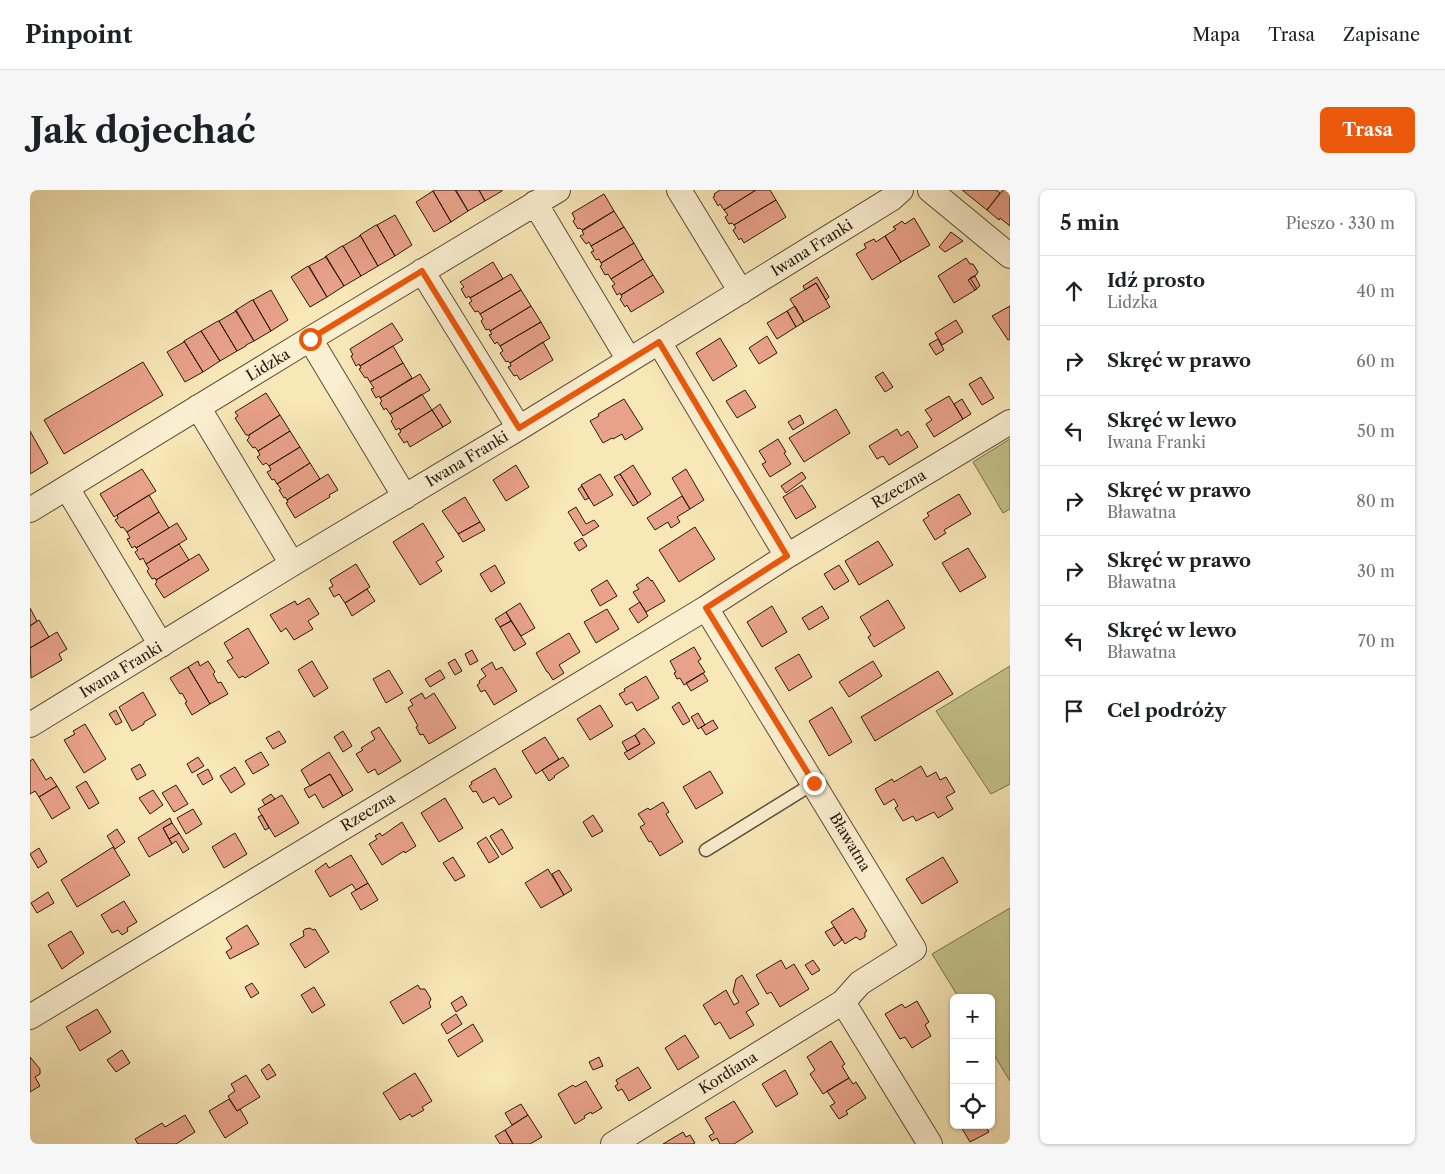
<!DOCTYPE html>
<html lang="pl">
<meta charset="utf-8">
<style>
:root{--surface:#fff;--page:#f6f6f6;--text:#202124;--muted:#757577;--line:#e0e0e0;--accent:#ea580c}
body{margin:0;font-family:"Libre Caslon Text",serif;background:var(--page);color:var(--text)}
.controls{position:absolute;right:15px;bottom:15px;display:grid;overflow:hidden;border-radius:8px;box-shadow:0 1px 4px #0004}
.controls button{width:45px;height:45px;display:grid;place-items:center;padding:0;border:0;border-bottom:1px solid var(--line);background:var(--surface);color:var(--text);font:25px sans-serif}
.stop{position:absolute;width:15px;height:15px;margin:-11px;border:4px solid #ea580c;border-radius:50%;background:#fff}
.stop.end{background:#ea580c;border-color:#fff;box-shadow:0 1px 5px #0008}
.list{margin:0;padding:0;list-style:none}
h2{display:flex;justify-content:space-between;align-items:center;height:65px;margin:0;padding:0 20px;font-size:21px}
h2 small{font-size:16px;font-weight:400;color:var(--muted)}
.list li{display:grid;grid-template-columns:32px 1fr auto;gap:15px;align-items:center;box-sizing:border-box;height:70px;padding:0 20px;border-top:1px solid var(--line)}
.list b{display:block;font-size:19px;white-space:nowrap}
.list p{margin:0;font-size:16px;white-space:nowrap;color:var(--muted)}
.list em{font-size:16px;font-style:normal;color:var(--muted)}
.icon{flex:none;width:28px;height:28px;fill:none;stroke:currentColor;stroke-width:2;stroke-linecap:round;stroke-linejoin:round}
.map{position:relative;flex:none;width:980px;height:954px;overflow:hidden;border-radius:8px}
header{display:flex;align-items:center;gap:30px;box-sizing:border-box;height:70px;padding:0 25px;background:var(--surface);border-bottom:1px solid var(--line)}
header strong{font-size:24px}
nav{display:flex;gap:28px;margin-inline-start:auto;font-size:18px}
.intro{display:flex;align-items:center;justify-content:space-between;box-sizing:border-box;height:120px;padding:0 30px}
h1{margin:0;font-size:35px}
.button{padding:12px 22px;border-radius:8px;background:var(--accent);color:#fff;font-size:18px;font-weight:700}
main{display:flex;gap:30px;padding:0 30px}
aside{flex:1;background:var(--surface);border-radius:8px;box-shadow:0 1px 4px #0004}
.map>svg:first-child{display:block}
.green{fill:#c4c389;stroke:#786e4c}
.building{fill:#e9a28a;stroke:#2b180e}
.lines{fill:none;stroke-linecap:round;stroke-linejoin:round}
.lane-casing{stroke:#5e4c38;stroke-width:15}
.street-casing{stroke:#5e4c38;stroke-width:26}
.lane{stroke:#faefd0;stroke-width:12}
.street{stroke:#faefd0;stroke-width:24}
.route{stroke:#ea580c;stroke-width:6}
.labels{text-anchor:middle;stroke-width:4.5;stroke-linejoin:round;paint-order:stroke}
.street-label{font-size:15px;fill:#2b180e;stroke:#faefd0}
</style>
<header>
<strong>Pinpoint</strong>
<nav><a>Mapa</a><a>Trasa</a><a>Zapisane</a></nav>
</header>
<div class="intro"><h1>Jak dojechać</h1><a class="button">Trasa</a></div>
<main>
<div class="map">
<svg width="980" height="954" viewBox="0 0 980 954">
<rect width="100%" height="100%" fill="#f8e7b7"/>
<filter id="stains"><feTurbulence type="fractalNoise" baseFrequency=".004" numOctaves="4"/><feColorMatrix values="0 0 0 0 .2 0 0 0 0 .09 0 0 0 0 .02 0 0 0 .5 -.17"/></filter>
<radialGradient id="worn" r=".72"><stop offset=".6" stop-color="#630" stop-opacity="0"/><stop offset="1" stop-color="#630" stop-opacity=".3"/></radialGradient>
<path class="green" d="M980 249V319L973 323 943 272Z
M980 476V594L961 604 906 521Z
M980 718V891L961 860V808H929L902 764Z"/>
<path class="building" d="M405 0H425L438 21 421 32 403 1Z
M426 0H449L455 11 438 21Z
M449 0H472V1L455 11Z
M690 0H726L694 20 690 14 688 16 683 7 685 6 684 4Z
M726 0H740L746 10 704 35 702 33 699 34 695 27 698 25 694 20Z
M932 0H966L970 3 957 20Z
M973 0H977L980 3V36L970 28 969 30 957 20Z
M403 1 421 32 404 42 386 12Z
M574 4 584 21 552 40 550 38 548 39 543 31 545 29 542 23Z
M746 10 756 27 714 53 711 48 709 50 703 40 706 38 704 35Z
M584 21 594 37 561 56 559 52 556 54 550 46 554 44 552 41Z
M365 25 382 55 365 66 347 35Z
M884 28 900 55 871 72 855 46 866 39 863 37 868 34 872 31 875 34Z
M346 35H347L365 66 348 76 330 45Z
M594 37 604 53 571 73 569 69 566 70 561 62 564 61 561 56Z
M921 42 933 51 915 62 909 57Z
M330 45 348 76 331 86 313 56 330 46Z
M855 46 871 72 842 90 826 64 836 58 834 54 844 49 846 52Z
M604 53 613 69 581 89 578 84 575 85 570 76 572 75 571 73Z
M312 56H313L331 86 314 96 296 66Z
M295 66 314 96 297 107 279 76 296 67Z
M936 68 940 74H943L948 82 946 85 940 88 947 99 924 113 908 86Z
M613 69 623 85 591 105 590 103 587 105 582 96 585 94 581 89Z
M463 72 473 89 440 108 439 106 436 108 431 99 434 97 430 92Z
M278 76 297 107 280 117 261 87Z
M481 84 491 100 450 124 448 121 445 122 439 113 442 111 440 108Z
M623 85 634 102 601 122 597 115 595 117 590 109 592 107 591 105Z
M945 86 950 96 945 100 938 90Z
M787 87 799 107 796 110 786 93 775 100 773 96Z
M786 93 800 117 774 132 760 109Z
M241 100 258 130 241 141 223 110Z
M491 100 501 116 460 141 459 139 456 140 451 131 453 129 450 124Z
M222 110H223L241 141 224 151 206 120Z
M501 116 511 132 470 156 467 152 465 154 459 145 462 144 460 141Z
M765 116 774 132 766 137 757 121Z
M980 116V149L978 150 962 126Z
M205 120 224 151 216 155V156L207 161 189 131 206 121Z
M757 121 766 137 747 149 737 133Z
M926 130 933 142 912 155 905 143Z
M188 131H189L207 161 190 171 171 141Z
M511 132 520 148 480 173 478 171 476 172 470 163 473 161 470 156Z
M362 133 373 150 330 176 329 174 326 176 321 166 323 165 320 159Z
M171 141 190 171 173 182 154 151Z
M737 146 747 163 729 174 719 158Z
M690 148 707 176 683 191 666 163Z
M908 149 914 160 906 165 899 154Z
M154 151 173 182 155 192 137 162 154 152Z
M513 152 523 170 490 190 487 185 484 186 478 177 481 176 480 173Z
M363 156 373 173 340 192 337 187 335 188 329 179 331 178 330 176Z
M113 172 133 205 34 264 14 230Z
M373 173 382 188 350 208 349 206 346 208 341 199 344 198 340 192Z
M853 182 863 197 855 202 845 187Z
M390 184 400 200 360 224 356 218 354 220 350 213 352 211 350 208Z
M951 187 964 208 952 215 939 194Z
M715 200 726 217 707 228 696 211Z
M236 203 250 225 219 245H216L205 228 208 226 205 222Z
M392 204 402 220 370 240 369 238 366 240 361 231 363 229 360 224Z
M919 206 933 229 904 247 896 234 902 230 895 220Z
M594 209 613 239 595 250 592 244 583 249 582 248 573 253 560 231 569 226 568 224Z
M932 209 941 224 933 229 924 214Z
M410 214 421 232 413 237 402 220Z
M806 219 820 243 774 272 759 248Z
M402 220 413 237 380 257 377 251 374 253 368 244 371 242 370 240Z
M250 225 260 241 228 261 225 257 223 258 217 250 219 248V245Z
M770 225 774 233 763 240 758 232Z
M867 239 871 246 878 241 888 257 859 275 853 266 847 269 839 256Z
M0 241 18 273 0 284Z
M260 241 270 257 239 276 236 273 233 275 227 267 230 265 228 261Z
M748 249 756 262 754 263 761 274 740 287 732 274 736 272 729 261Z
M270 257 280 273 247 294 244 289 242 290 237 282 241 280 239 276Z
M280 273 290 289 257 310 255 307 254 308 249 300 251 299 247 294Z
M486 275 499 297 476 311 463 290Z
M603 275 621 304 608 313 590 284Z
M112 279 126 301 84 327 70 304Z
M656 279 674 310 660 319 642 288Z
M772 282 776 288 756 303 751 296Z
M298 284 308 300 299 305 300 307 265 328 256 313 258 312 257 310Z
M570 284 583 305 564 316 551 295Z
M590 284 608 313 603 316 584 287Z
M772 295 786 317 766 329 753 307Z
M552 296 559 308 555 310 548 299Z
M929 304 941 324 914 340 916 343 905 350 893 330 899 326 897 323Z
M119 305 129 322 97 342 93 337 91 338 85 330 88 328 87 325Z
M652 306 660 319 647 327 650 332 641 338 638 332 625 340 617 328Z
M435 307 450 332 428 344 412 321Z
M546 317 556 334 564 330 569 336 553 346 538 322Z
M129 322 139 338 106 358 105 356 102 358 97 349 100 348 97 342Z
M450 332 455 340 433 352 428 344Z
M147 333 157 349 116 374 113 368 110 370 105 362 108 360 106 358Z
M393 333 414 367 406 372 412 381 390 395 363 352Z
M665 337 685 369 649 392 629 360Z
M552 348 557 356 549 361 544 353Z
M848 351 863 375 829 395 815 371Z
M149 354 159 370 126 390 125 388 122 389 117 381 119 379 116 374Z
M938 358 956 387 930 402 912 373Z
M169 364 179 380 134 408 125 394 127 392 126 390Z
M326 374 340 397 315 413 309 404 304 407 299 398 303 396 300 390Z
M465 375 475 393 461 402 450 384Z
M809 375 819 391 804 400 794 384Z
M618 387 621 391 622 390 635 411 616 422 603 402 609 399 606 395Z
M577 390 587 406 570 416 561 400Z
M337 399 345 411 322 426 315 413Z
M279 408 289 424 278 431 283 439 264 450 256 438 251 442 240 425 265 411 267 415Z
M858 410 875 438 844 457 838 447 841 445 830 427Z
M610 412 618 426 608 433 599 419Z
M490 413 505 438 491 446 476 422Z
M742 416 757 442 732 457 717 432Z
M792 416 799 428 779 440 772 428Z
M0 418 7 431 0 436Z
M577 419 589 439 566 453 554 432Z
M476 422 481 431 470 437 465 429Z
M9 430 19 447 0 458V436Z
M481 431 496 454 484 461 470 437Z
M218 438 239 473 215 488 213 486 209 488 197 471 203 468 194 453Z
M27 442 37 459 29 464 32 470 1 488 0 458Z
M539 443 550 462 529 475 534 483 523 490 518 482H517L506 463Z
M664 457 671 469 668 471 675 482 654 495 650 488 647 489 644 483 646 482 640 471Z
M442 460 448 471 440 475 435 464Z
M769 464 782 487 759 501 745 478Z
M425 469 432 481 425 485 418 473Z
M168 471 170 476 178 471 185 482 183 484 188 493 191 492 198 504 180 514 158 477Z
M282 471 298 498 284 507 268 480Z
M843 471 852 486 819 507 809 492Z
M462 472 466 480 472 477 487 501 464 515 455 500 451 502 447 495 450 493 449 491 456 486 451 479Z
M158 477 180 514 162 525 155 513 157 512 152 503 150 504 140 488Z
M359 480 373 503 356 513 343 489Z
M410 480 415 488 400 497 395 489Z
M908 481 923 504 845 551 831 527Z
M673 483 678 491 661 501 656 493Z
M616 486 629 508 607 521 602 512 596 515 589 504 595 501 594 499Z
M113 502 126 525 114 532V534L102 541 89 517Z
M392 503 395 509 404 503 426 538 399 554 393 544 390 545 386 537 388 536 378 518 383 515 380 510Z
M649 512 660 531 653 535 642 517Z
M570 515 583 536 560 550 547 529Z
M802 517 822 552 799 566 779 531Z
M86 520 92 532 86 535 79 524Z
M668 523 675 535 668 539 661 527Z
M683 530 688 538 676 545 671 537Z
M55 534 76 569 54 583 34 550 45 544 43 541Z
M349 537 371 571 348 585 345 579 338 583 326 564 333 560 331 558 345 549 341 542Z
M614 538 625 553 599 570 594 563 610 554 605 545Z
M249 541 256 552 243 559 236 548Z
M313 541 322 556 313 562 304 547Z
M605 545 610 554 597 561 592 552Z
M515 547 529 569 506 584 492 561Z
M231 562 239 575 223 584 215 571Z
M299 562 323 600 313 606 300 584 280 596 271 580Z
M168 567 174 576 162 583 157 574Z
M533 567 539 576 524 586 525 587 519 591 512 580Z
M3 569 16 590 21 587 27 596 9 607 5 601 0 604V571Z
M110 574 116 585 107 590 101 579Z
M891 576 897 587 906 582 910 590 916 587 925 602 916 607 923 619 908 628 904 622 886 631 883 626 873 631 865 618 868 616 864 609 854 615 845 599 862 589 864 592Z
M205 577 215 594 201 603 190 586Z
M465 578 482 607 469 615 464 607 453 613 446 601 443 602 439 596 442 594 441 592Z
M178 579 183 589 173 595 167 585Z
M680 581 693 603 666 619 653 597Z
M300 584 313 606 293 618 285 604 279 608 274 599Z
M56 591 69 613 59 619 46 597Z
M146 595 158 614 144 622 132 603Z
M27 596 40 618 22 629 9 607Z
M123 600 133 615 120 624 109 608Z
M241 604 245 609 235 615 232 610Z
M252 605 269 633 245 647 228 619Z
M415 608 433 638 409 652 391 623Z
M633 612 639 622 636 624 653 652 630 666 621 651 619 652 610 637 615 634 608 624 618 618 620 620Z
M163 619 172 634 156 644 147 628Z
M232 625 239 638 235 640 228 627Z
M563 625 573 641 562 647 553 632Z
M140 628 142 633 133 638 142 654 119 667 108 648Z
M372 632 386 656 375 663 374 661 352 675 339 654 347 649 345 646 350 643 352 646Z
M142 633 149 643 139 649 133 638Z
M87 639 95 652 85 659 77 646Z
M472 639 483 658 472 665 460 646Z
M149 643 159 659 153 663 146 651 142 654 139 649Z
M205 643 217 664 194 678 182 657Z
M456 647 469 667 459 673 447 653Z
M83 657 100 685 47 717 31 690Z
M9 658 17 672 8 678 0 664Z
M321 665 338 693 326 700 322 694 300 707 285 681 296 673 299 678Z
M423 667 435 686 425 691 413 673Z
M913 667 928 692 892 714 876 689Z
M518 679 534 705 511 718 495 693Z
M529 680 542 700 534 705 522 684Z
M338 693 348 710 331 720 321 703Z
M18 702 24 713 7 723 1 713Z
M94 711 107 732 97 738 98 741 92 745 88 740 82 743 71 725Z
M823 718 837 741 835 742V747L830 750 826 747 815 754 801 732Z
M217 735 229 754 200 769 196 762 202 758 196 748Z
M804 737 812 750 804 756 795 742Z
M280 738 283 740 285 739 299 762 275 778 260 754 274 746 273 741 275 739Z
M41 741 54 763 32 779 18 755Z
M751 770 756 779 764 774 779 799 750 817 741 802 737 804 726 785Z
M783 770 790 780 782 785 775 775Z
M712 785 729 814 716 822 724 835 700 849 690 832 685 835 673 815 696 800 704 815 709 812 703 802 706 789Z
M222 793 229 803 221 808 215 797Z
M388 795 390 799H395L401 809 399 813 401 817 373 834 360 812Z
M284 797 295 815 282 823 271 805Z
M432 806 437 815 426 822 421 813Z
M887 811 899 832 895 835 901 846 882 858 875 847 870 849 855 824 872 814 875 818Z
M67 819 81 842 50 861 36 837Z
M426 824 432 834 417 844 411 834Z
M443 834 453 851 428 867 418 850Z
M655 845 669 867 648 880 635 858Z
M801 851 815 874 812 876 819 888 793 904 780 884 785 880 777 867Z
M92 860 100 873 86 882 77 870Z
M0 867 10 879V884L5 887 10 896 0 902Z
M569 867 573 876 563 880 559 872Z
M239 874 246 885 237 890 231 880Z
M608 877 621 898 599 911 592 899 588 901 585 896 588 894 586 890Z
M755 880 768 904 746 917 732 894Z
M385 883 402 911 392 917 394 920 382 927 380 924 370 930 353 903Z
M216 885 230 907 207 921 198 906 205 901 201 894Z
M819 888 823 894 826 892 836 908 816 921 818 924 809 929 800 916 805 913 797 901Z
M556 891 572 918 562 924 561 922 554 926 555 928 545 934 528 904 543 895 545 897Z
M199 909 207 921 210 919 218 933 195 948 179 921Z
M704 911 723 942 704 954H690L687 948 682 951 679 946 684 943 675 928Z
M491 914 498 925 482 935 475 923Z
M155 925 165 942 146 954H108L105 949 132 933 135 937Z
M498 925 512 947 500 954H483L475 940Z
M930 935H955L959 942 940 952Z
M475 940 481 950 483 954H470L465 946Z
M653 942 656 947 660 945 665 953 663 954H633Z"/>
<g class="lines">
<g class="lane-casing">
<path id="lane" d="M676 660 784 593"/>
</g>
<g class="street-casing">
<path id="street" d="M649 0 711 102
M900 0 980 66
M505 13 599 170
M392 81 489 238
M280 149 375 307
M629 152 757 366
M168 217 262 374
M37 298 131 455
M0 320 280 149 528 0
M0 535 262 374 489 238 861 9 871 0
M813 812 900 954
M0 827 676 418 757 366 980 232
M583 954 813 812 830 793 884 759 676 418"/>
</g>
<use href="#lane" class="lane"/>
<use href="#street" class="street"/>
</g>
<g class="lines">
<path class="route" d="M280 149 392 81 489 238 629 152 757 366 676 418 784 593"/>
</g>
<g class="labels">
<g class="street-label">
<text transform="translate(782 58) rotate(-32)" y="5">Iwana Franki</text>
<text transform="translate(238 175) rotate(-31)" y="5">Lidzka</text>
<text transform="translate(437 269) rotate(-31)" y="5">Iwana Franki</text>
<text transform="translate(869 299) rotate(-31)" y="5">Rzeczna</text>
<text transform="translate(91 480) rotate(-31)" y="5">Iwana Franki</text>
<text transform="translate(338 622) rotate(-31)" y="5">Rzeczna</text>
<text transform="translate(820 652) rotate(59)" y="5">Bławatna</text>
<text transform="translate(698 883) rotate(-32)" y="5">Kordiana</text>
</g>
</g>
<rect width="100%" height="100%" filter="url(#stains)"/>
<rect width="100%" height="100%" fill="url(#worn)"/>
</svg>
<div class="controls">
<button>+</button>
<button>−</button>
<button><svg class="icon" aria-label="locate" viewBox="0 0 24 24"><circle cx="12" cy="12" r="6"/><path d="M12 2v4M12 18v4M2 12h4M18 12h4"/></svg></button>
</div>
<div class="stop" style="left:280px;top:149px"></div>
<div class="stop end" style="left:784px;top:593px"></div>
</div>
<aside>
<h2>5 min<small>Pieszo · 330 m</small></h2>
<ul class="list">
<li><svg class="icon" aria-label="ahead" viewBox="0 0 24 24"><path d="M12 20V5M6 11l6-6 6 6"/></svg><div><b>Idź prosto</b><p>Lidzka</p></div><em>40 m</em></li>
<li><svg class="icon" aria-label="right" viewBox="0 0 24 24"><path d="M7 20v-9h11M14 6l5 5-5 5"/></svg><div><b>Skręć w prawo</b></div><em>60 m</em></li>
<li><svg class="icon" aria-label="left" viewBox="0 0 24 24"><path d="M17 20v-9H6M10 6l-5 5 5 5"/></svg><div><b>Skręć w lewo</b><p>Iwana Franki</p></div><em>50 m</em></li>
<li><svg class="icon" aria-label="right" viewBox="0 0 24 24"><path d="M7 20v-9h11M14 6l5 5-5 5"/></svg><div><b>Skręć w prawo</b><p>Bławatna</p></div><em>80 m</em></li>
<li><svg class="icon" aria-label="right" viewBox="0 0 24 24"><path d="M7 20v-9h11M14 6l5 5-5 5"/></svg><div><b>Skręć w prawo</b><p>Bławatna</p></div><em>30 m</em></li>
<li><svg class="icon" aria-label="left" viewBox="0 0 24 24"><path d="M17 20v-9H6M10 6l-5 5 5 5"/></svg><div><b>Skręć w lewo</b><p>Bławatna</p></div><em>70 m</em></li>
<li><svg class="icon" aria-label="arrive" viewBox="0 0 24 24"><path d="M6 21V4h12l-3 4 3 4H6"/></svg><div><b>Cel podróży</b></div></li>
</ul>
</aside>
</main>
